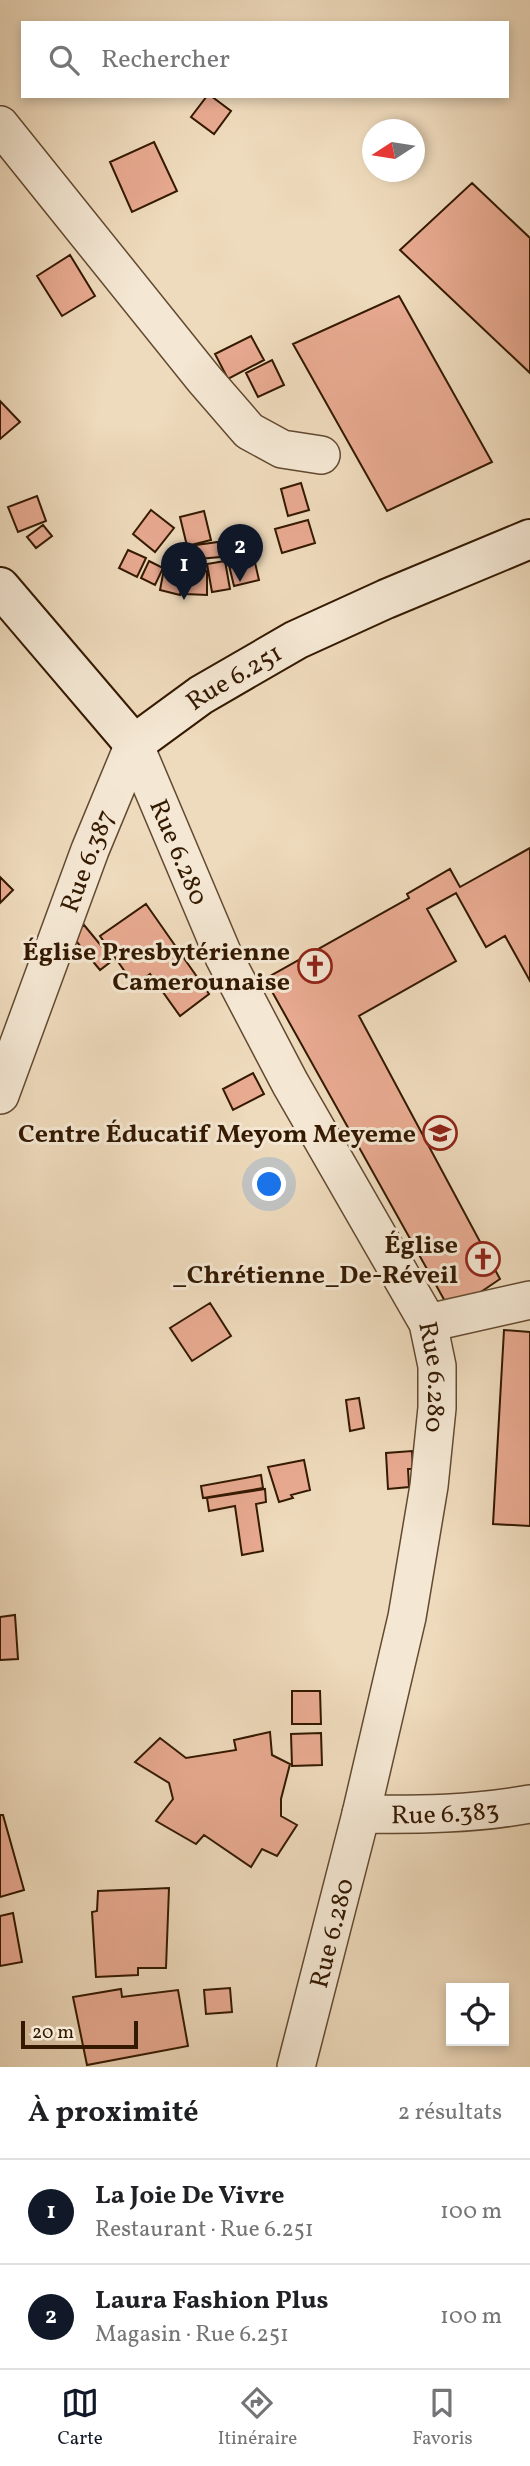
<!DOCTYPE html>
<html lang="fr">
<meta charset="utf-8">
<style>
:root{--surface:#fff;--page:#f6f6f6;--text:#202124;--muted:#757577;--line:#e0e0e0;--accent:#111827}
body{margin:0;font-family:Vollkorn,serif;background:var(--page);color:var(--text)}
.controls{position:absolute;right:21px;bottom:21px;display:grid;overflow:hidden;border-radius:0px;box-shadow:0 4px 10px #0003}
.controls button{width:63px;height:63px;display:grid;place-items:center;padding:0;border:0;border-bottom:2px solid var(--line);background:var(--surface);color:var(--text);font:35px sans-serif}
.compass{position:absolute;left:362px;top:119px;width:63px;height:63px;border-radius:50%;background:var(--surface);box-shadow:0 4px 10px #0003;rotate:258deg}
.scale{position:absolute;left:21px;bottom:18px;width:117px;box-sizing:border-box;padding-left:7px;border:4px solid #341901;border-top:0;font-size:19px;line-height:24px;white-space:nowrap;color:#341901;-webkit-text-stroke:5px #f4e7d3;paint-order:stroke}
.you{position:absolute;left:270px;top:1185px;width:24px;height:24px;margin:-18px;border:5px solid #fff;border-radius:50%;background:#1a73e8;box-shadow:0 0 0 10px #1a73e833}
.badge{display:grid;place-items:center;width:46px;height:46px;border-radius:50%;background:var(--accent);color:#fff;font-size:23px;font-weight:700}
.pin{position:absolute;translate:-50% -58px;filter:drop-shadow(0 2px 4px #0008)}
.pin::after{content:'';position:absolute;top:37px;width:24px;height:21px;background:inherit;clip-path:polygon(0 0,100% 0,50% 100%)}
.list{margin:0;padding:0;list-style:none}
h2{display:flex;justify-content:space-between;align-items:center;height:91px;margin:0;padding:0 28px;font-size:30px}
h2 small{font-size:23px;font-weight:400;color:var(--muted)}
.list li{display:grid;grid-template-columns:46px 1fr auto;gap:21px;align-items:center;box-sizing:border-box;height:105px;padding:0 28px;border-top:2px solid var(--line)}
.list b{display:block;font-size:26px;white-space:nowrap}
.list p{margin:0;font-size:23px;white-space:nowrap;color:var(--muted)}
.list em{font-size:23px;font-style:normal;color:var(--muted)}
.icon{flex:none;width:38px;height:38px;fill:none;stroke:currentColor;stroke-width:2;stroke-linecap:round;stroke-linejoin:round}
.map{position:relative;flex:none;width:530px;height:2067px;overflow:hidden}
.search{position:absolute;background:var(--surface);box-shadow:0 4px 10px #0003;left:21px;right:21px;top:21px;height:77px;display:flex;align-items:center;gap:18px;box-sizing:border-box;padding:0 24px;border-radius:0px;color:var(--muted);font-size:26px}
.sheet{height:301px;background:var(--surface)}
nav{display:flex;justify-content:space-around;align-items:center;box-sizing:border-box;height:98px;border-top:2px solid var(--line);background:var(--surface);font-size:19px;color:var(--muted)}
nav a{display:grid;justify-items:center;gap:4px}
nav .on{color:var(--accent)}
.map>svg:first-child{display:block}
.building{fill:#e8aa91;stroke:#341901;stroke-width:2}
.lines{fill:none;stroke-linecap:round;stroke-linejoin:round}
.street-casing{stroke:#624930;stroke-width:40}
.secondary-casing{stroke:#341901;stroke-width:42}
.street{stroke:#f4e7d3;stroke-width:37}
.secondary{stroke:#f4e7d3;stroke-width:38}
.labels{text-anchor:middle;stroke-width:6;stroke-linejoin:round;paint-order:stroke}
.street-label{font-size:26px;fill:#341901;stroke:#f4e7d3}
.poi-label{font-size:26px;font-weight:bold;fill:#341901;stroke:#f4e7d3;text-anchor:end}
</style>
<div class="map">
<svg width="530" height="2067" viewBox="0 0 530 2067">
<rect width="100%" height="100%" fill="#eedabc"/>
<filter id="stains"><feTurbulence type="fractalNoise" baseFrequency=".00286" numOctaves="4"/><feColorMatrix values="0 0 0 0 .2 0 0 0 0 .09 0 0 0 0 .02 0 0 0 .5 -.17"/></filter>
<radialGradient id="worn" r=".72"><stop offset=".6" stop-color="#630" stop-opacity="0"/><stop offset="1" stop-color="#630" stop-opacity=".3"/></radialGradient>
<path class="building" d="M207 96H211L231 111 214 134 191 117Z
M154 142 177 191 132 212 110 162Z
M472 183 530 238V373L400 250Z
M70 255 95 296 62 316 37 276Z
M399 296 492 462 387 511 293 344Z
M251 336 264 360 228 379 215 354Z
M272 360 284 385 258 397 246 373Z
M0 401 20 422 0 439Z
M301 483 309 510 288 516 281 489Z
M37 496 46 521 18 532 8 507Z
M151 510 174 528 155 552 133 534Z
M204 511 211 540 187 546 180 517Z
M308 520 315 543 282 553 275 529Z
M43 525 52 536 36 548 27 537Z
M218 542 220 557 199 559 196 545Z
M128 550 146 558 137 577 119 568Z
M253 554 259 580 234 586 228 561Z
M149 561 163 568 155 585 141 578Z
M225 561 230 589 212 592 207 564Z
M164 569 185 574 180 595 160 590Z
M185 571H207V595L185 594Z
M530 848V981L505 936 486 947 456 893 427 909 456 961 359 1016 500 1279 451 1312 265 979 409 898 407 894 450 869 460 887Z
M0 877 13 890 0 903Z
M146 904 209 994 180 1016 150 974 135 986 100 936Z
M84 925 113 960 100 970 71 935Z
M253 1073 264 1094 233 1110 223 1089Z
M210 1303 231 1336 192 1361 170 1328Z
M504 1330 530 1332V1526L493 1524Z
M359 1398 364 1428 350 1431 346 1400Z
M412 1451 413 1469H408L409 1487 388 1489 386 1453Z
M304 1460 310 1490 291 1495 293 1498 279 1502 268 1467Z
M261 1475 263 1488 203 1498 201 1486Z
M265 1489 266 1502 256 1504 263 1551 242 1555 235 1506 209 1511 207 1498Z
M15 1615 18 1659 0 1660V1617Z
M292 1691H320L321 1724H292Z
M270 1732 272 1755 290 1764 281 1799V1816L297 1825 277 1856 262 1849 251 1867 204 1835 196 1844 156 1821 173 1799 169 1783 135 1762 160 1738 186 1758 236 1750 234 1740Z
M321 1733 322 1765 292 1766 291 1734Z
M0 1815H3L24 1890 0 1897Z
M169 1888 166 1968H138V1975L96 1977 92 1912 97 1911 98 1891Z
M13 1913 22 1962 0 1966V1916Z
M230 1988 232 2012 206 2014 204 1990Z
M121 1989 122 1997 178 1990 188 2046 87 2065 73 1997Z"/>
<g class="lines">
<g class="street-casing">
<g id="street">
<path d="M0 125 204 379 249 431 282 449 321 455"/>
<path id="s1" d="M134 744 224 957 290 1083 428 1323 437 1366V1408L429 1486 407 1617 361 1814 296 2067"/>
<path id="s2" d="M0 1095 90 850 134 744"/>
<path d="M428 1323 530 1300"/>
<path id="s3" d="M361 1814C418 1815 474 1814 530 1804"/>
</g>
</g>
<g class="secondary-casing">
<g id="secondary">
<path id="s4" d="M0 587 134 744 201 695 296 640 386 599 530 539"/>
</g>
</g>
<use href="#street" class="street"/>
<use href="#secondary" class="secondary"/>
</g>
<defs>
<g id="church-ring" transform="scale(1.75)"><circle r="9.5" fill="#f4e7d3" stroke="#8f2418" stroke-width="1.5"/><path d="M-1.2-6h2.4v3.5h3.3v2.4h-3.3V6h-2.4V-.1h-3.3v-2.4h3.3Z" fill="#8f2418"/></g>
<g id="school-ring" transform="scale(1.75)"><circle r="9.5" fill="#f4e7d3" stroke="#8f2418" stroke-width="1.5"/><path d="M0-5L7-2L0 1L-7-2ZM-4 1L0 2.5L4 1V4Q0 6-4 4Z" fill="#8f2418"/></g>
</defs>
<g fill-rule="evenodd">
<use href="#church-ring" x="315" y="966"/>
<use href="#school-ring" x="440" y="1133"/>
<use href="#church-ring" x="483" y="1259"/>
</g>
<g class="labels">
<g class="street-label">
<text dy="9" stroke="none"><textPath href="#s4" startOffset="327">Rue 6.251</textPath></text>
<text dy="9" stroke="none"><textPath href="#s1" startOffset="117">Rue 6.280</textPath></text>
<text dy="9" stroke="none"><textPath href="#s2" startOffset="250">Rue 6.387</textPath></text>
<text dy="9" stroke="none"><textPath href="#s1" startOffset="705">Rue 6.280</textPath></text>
<text dy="9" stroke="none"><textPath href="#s3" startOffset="84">Rue 6.383</textPath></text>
<text transform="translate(331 1933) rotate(-76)" y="9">Rue 6.280</text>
</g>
<g class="poi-label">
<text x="290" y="960">Église Presbytérienne<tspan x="290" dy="30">Camerounaise</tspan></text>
<text x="416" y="1142">Centre Éducatif Meyom Meyeme</text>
<text x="458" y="1253">Église<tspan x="458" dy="30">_Chrétienne_De-Réveil</tspan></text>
</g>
</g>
<rect width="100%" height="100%" filter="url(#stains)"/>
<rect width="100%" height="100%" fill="url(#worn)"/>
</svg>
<div class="controls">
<button><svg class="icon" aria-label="locate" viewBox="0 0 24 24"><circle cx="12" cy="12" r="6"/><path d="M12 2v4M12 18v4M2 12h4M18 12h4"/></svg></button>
</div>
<svg class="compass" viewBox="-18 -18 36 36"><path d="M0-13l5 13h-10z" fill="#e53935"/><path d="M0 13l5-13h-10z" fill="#757577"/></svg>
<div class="scale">20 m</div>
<div class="you"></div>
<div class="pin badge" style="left:184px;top:600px">1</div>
<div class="pin badge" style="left:240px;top:582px">2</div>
<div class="search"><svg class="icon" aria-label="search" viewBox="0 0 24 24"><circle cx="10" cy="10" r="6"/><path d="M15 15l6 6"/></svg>Rechercher</div>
</div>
<section class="sheet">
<h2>À proximité<small>2 résultats</small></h2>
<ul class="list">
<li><span class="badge">1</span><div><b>La Joie De Vivre</b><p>Restaurant · Rue 6.251</p></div><em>100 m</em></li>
<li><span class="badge">2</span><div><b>Laura Fashion Plus</b><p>Magasin · Rue 6.251</p></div><em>100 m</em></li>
</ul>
</section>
<nav>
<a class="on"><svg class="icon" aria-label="map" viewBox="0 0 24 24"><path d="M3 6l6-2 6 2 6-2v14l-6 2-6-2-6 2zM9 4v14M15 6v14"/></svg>Carte</a>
<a><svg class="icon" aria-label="directions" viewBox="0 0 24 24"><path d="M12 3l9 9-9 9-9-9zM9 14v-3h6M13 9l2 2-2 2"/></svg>Itinéraire</a>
<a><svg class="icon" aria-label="saved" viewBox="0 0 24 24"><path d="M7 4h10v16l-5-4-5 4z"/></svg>Favoris</a>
</nav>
